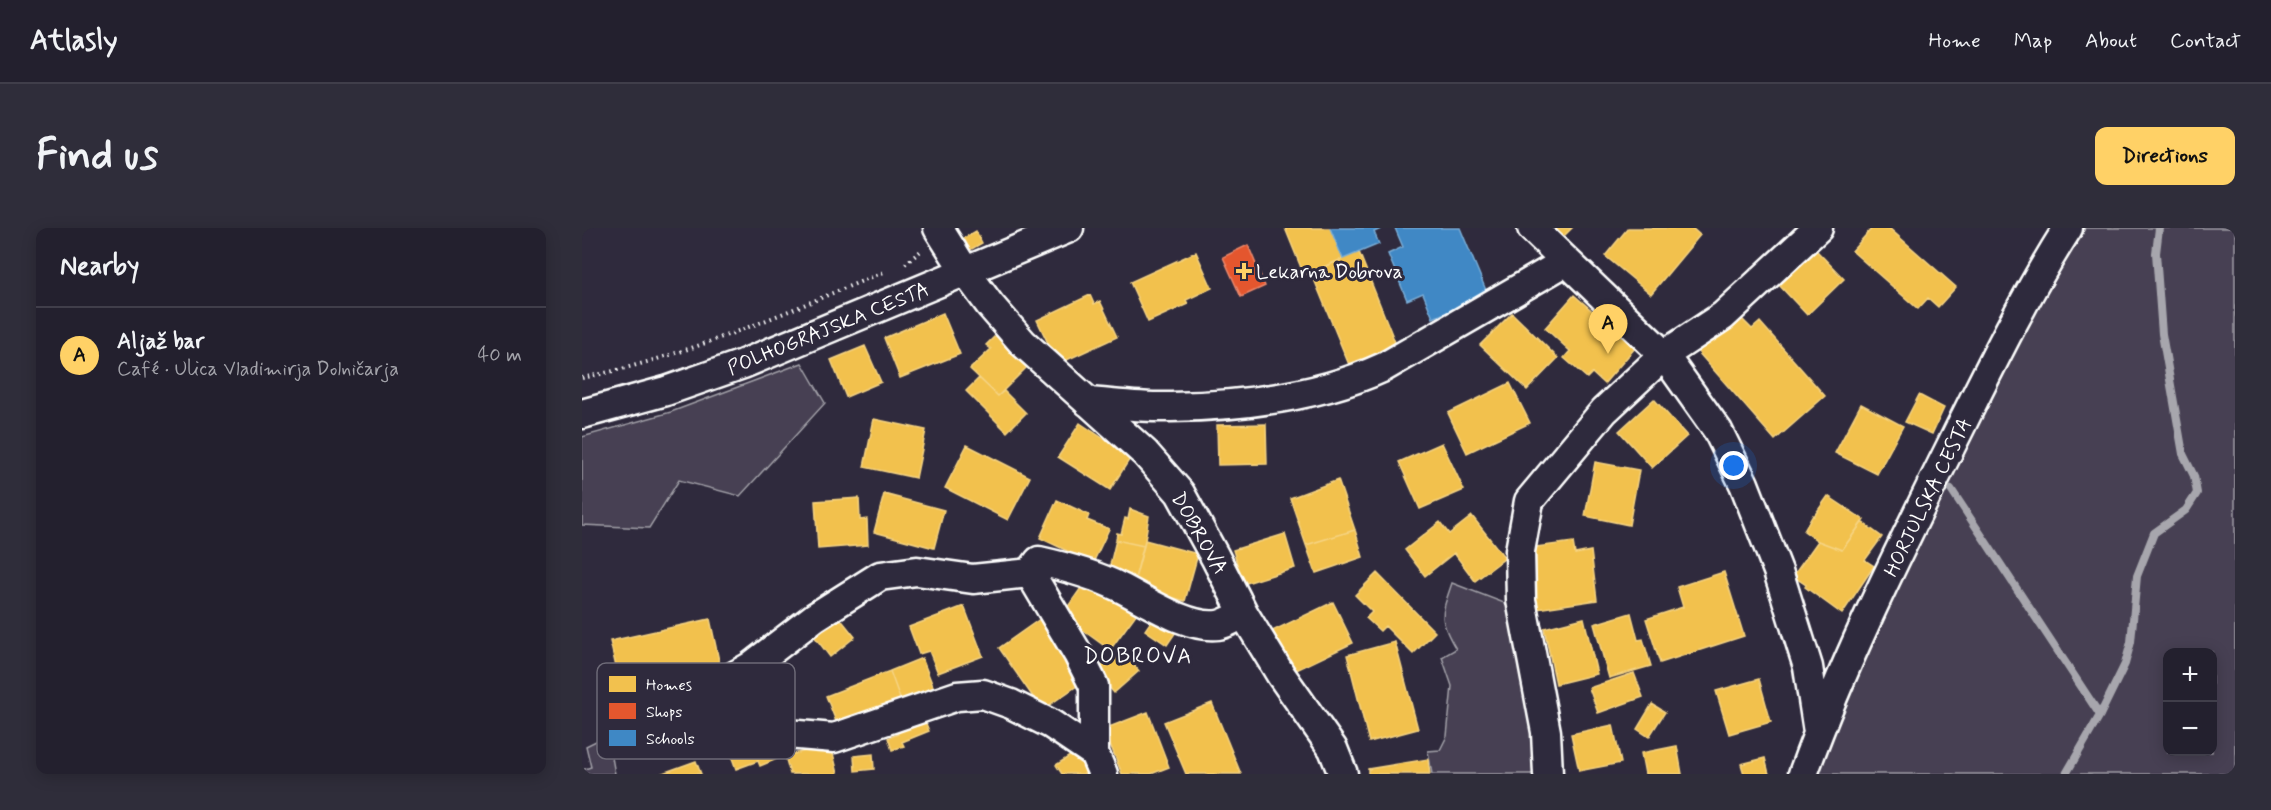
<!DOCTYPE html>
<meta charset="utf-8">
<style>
:root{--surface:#23202e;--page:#2f2d3a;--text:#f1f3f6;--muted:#a3a3aa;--line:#403e4a;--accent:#ffd166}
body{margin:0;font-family:Mynerve,sans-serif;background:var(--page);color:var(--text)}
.controls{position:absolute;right:18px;bottom:18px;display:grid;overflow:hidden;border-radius:12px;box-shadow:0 3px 15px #0003}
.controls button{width:54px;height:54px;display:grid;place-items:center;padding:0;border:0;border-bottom:2px solid var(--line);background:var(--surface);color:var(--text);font:30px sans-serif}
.you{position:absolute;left:1152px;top:238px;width:21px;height:21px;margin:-15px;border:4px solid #fff;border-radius:50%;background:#1a73e8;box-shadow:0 0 0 9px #1a73e833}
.badge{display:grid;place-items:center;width:39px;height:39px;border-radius:50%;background:var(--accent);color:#111;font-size:20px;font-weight:700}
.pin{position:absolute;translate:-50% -50px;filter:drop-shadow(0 2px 3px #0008)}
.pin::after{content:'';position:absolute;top:32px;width:21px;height:18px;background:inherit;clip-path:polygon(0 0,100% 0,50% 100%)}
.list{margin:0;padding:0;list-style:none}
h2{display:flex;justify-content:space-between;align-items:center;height:78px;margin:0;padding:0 24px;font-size:26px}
h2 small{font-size:20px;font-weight:400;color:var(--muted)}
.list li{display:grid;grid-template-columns:39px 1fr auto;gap:18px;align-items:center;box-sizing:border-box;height:96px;padding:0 24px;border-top:2px solid var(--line)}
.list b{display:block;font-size:22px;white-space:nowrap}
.list p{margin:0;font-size:20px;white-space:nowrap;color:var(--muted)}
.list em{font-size:20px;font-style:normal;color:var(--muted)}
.map{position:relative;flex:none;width:1653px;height:546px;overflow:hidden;border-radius:12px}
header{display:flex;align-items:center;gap:36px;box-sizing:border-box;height:84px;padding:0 30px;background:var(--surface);border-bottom:2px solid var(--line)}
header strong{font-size:28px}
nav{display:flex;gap:33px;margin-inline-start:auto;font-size:21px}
.intro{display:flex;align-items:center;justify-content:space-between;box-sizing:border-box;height:144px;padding:0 36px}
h1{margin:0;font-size:42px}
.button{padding:15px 27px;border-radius:12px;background:var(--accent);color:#111;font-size:21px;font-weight:700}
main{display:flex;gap:36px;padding:0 36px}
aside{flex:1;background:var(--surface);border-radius:12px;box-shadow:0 3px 15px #0003}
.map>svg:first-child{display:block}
.green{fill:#464152;stroke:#a2a0a8;stroke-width:1.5;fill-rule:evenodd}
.homes{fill:#f2c14e;stroke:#f6d483;stroke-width:1.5}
.shops{fill:#e4572e;stroke:#ec896d;stroke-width:1.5}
.schools{fill:#3f88c5;stroke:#79acd6;stroke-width:1.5}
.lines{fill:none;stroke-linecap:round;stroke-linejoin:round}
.stream{stroke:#a7a6ad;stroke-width:8}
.minor-casing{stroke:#fff;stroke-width:33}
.path{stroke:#fff;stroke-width:4;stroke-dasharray:1.5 4.5;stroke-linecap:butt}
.minor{stroke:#2f2a3d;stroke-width:28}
.poi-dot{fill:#ffd166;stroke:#2f2a3d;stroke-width:2}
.labels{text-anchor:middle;stroke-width:6;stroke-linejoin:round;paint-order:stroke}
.poi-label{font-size:20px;fill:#fff;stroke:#2f2a3d;text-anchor:start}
.street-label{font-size:20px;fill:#fff;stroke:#2f2a3d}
.quarter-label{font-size:22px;letter-spacing:1.5px;fill:#fff;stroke:#2f2a3d}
.key{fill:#2f2a3d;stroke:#6d6a77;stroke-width:1.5}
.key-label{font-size:16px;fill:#fff}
</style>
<header>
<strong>Atlasly</strong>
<nav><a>Home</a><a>Map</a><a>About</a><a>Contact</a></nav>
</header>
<div class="intro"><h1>Find us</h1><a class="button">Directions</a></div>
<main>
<aside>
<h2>Nearby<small></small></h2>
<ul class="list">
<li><span class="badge">A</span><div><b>Aljaž bar</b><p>Café · Ulica Vladimirja Dolničarja</p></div><em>40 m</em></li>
</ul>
</aside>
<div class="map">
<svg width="1653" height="546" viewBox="0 0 1653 546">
<rect width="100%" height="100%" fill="#2f2a3d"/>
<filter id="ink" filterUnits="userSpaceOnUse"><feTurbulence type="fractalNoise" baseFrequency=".0167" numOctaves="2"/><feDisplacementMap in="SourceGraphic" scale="12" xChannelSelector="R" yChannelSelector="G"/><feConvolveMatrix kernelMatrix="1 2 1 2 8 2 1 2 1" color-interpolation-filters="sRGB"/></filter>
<g filter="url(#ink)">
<path class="green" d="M1503 0H1653V546H1236L1285 421 1435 113ZM1586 424H1630V524H1586Z
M220 135 243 175 158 268 97 252 67 300 0 297V209L89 184Z
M870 355 930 378 958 546H850L846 523 858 522 865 508 870 458 860 429 874 421C856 391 859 387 870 355Z
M26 507 33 546H0V542L9 539 4 518Z"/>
<path class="homes" d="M703 0H748L761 31 722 47Z
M971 0H990L980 10Z
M1046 0H1110L1118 7 1069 66 1023 28Z
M1290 0H1307L1374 59 1356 79 1346 70 1336 81 1270 23Z
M394 3 400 15 388 22 382 10Z
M1234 22 1262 51 1225 87 1197 57Z
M614 24 630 60 604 72 606 76 566 94 548 54Z
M777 24 819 129 772 149 729 44Z
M508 67 512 76 518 73 535 109 476 136 455 92Z
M992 67 1053 120 1022 156 1010 145 1005 150 982 130 988 123 963 100Z
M361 85 378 126 318 150 302 110Z
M930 85 976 130 945 162 898 117Z
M1157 88 1170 101 1178 94 1243 168 1193 212 1116 124Z
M414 107 418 111 420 109 448 136 416 168 388 141 409 121 404 117Z
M283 118 299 154 264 169 249 132Z
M397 150 416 168 422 163 444 185 425 204 384 163Z
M928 155 948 195 885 225 866 185Z
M1337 167 1362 180 1350 206 1323 194Z
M1072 171 1105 208 1070 240 1037 203Z
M1279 176 1321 198 1295 246 1253 225Z
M292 191 344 202 334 250 282 239Z
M498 195 549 229 528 262 476 229Z
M684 196 685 236 636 237 635 197Z
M860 215 882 262 838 281 817 234Z
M385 217 448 249 426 292 363 260Z
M1013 234 1057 242 1047 297 1003 288Z
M756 252 773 302 724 317 708 270Z
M302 266 362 282 352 320 292 304Z
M1246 268 1282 292 1260 322 1236 313 1222 303 1231 287 1232 288Z
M277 270 278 292 285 291 286 317 236 321 233 273Z
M475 272 507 287 505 292 527 301 509 339 492 331 494 327 458 310Z
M548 281 567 288 562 318 534 312 535 305 539 306 543 290 546 291Z
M890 288 923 330 893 353 872 325 843 348 823 322 858 294 867 306Z
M1280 294 1300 309 1283 332 1292 338 1260 386 1223 359 1224 357 1211 348 1236 313 1260 322Z
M773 302 781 329 734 345 724 317Z
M703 306 713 340 661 356 651 322Z
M534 312 562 318 553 351 526 345Z
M563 312 616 326 603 373 551 358Z
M991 314 993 326 1009 323 1015 372 955 381 947 320Z
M1142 344 1162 408 1078 435 1064 391 1101 379 1095 359Z
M795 345 853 404 831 426 803 398 798 403 784 390 790 384 773 367Z
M506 350 555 385 528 422 480 387Z
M751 374 771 415 706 446 686 405Z
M382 378 401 428 356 445 347 423 337 426 327 399Z
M1049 385 1056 412 1061 411 1069 438 1027 450 1012 396Z
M574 386 596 401 585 417 563 402Z
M257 389 273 409 248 429 232 408Z
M1002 390 1015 446 974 456 962 400Z
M128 391 140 447 41 469 28 413Z
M458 391 502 453 460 482 417 420Z
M813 414 836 501 787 514 765 427Z
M539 422 557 443 532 465 514 443Z
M340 430 353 463 320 476 308 443Z
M308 443 320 476 257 501 244 468Z
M1052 445 1061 469 1016 485 1007 460Z
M1177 451 1189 494 1147 506 1134 463Z
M630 475 659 546H604L582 494Z
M1070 476 1083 484 1067 509 1055 501Z
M339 483 347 503 320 514 322 518 310 522 306 510 316 506 311 494Z
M566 484 587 539 569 546H540L522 501Z
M1031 497 1039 535 997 543 989 506Z
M194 510 202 528 178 538 176 533 154 541 150 530Z
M249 517 256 546H208L203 528Z
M1095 518 1100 546H1063L1059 525Z
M494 524 507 546H480L474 537Z
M291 526 292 541 273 543 272 528Z
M1183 530 1187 546H1162L1159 536Z
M846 531 848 546H786V541Z
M114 533 119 546H78Z"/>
<path class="shops" d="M666 17 683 58 659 69 641 29Z"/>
<path class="schools" d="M748 0H801L792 4 797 16 761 31Z
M813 0H878L906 67 851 90 841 65 825 72 806 26 821 19Z"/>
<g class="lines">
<path class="stream" d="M1369 261 1518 487
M1484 546 1518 487 1543 436 1549 414 1555 348 1572 305 1604 282 1615 265 1612 248 1601 226 1580 106 1574 25 1577 0"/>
<g class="minor-casing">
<path id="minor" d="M356 0 383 43 408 77 441 115 563 225 598 265 633 329 662 386 699 447 751 521 761 546
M950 0 1082 127 1136 203 1162 256 1196 343 1226 439 1236 504
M506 174C533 176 562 180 589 179 660 178 737 169 802 139L983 34
M0 186 84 163 161 136 487 0
M70 472 135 458 168 439 233 389 298 348 335 343 391 351 448 345
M193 505 252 510 375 468 401 466 429 476 469 496 512 525
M521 546 512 525V458L496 426 448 345 457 333C484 339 513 347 537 359 564 372 605 401 636 397 644 396 654 389 662 386
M966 546 964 504 939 372 938 323 947 273 1022 183 1082 127 1141 88 1236 0
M1221 546C1259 440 1310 337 1360 236 1400 156 1438 75 1486 0"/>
</g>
<path class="path" d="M323 36 340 22
M0 150C105 129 203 84 302 44"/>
<use href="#minor" class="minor"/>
</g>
</g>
<path class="poi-dot" d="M659 34h6v6h6v6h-6v6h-6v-6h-6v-6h6z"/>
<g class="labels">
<g class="poi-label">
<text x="674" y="50">Lekarna Dobrova</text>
</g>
<g class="street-label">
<text transform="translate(246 100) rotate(-22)" y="7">POLHOGRAJSKA CESTA</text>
<text transform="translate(1345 269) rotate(-64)" y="7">HORJULSKA CESTA</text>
<text transform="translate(618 305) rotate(60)" y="7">DOBROVA</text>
</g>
<g class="quarter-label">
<text x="556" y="435">DOBROVA</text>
</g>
</g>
<rect x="15" y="435" width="198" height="96" rx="9" class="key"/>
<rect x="27" y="448" width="27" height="16" fill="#f2c14e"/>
<rect x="27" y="475" width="27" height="16" fill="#e4572e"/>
<rect x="27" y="502" width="27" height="16" fill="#3f88c5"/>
<g class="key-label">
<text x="64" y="462">Homes</text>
<text x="64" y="489">Shops</text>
<text x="64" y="516">Schools</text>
</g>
</svg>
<div class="controls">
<button>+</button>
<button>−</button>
</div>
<div class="you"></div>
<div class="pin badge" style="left:1026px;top:126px">A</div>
</div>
</main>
